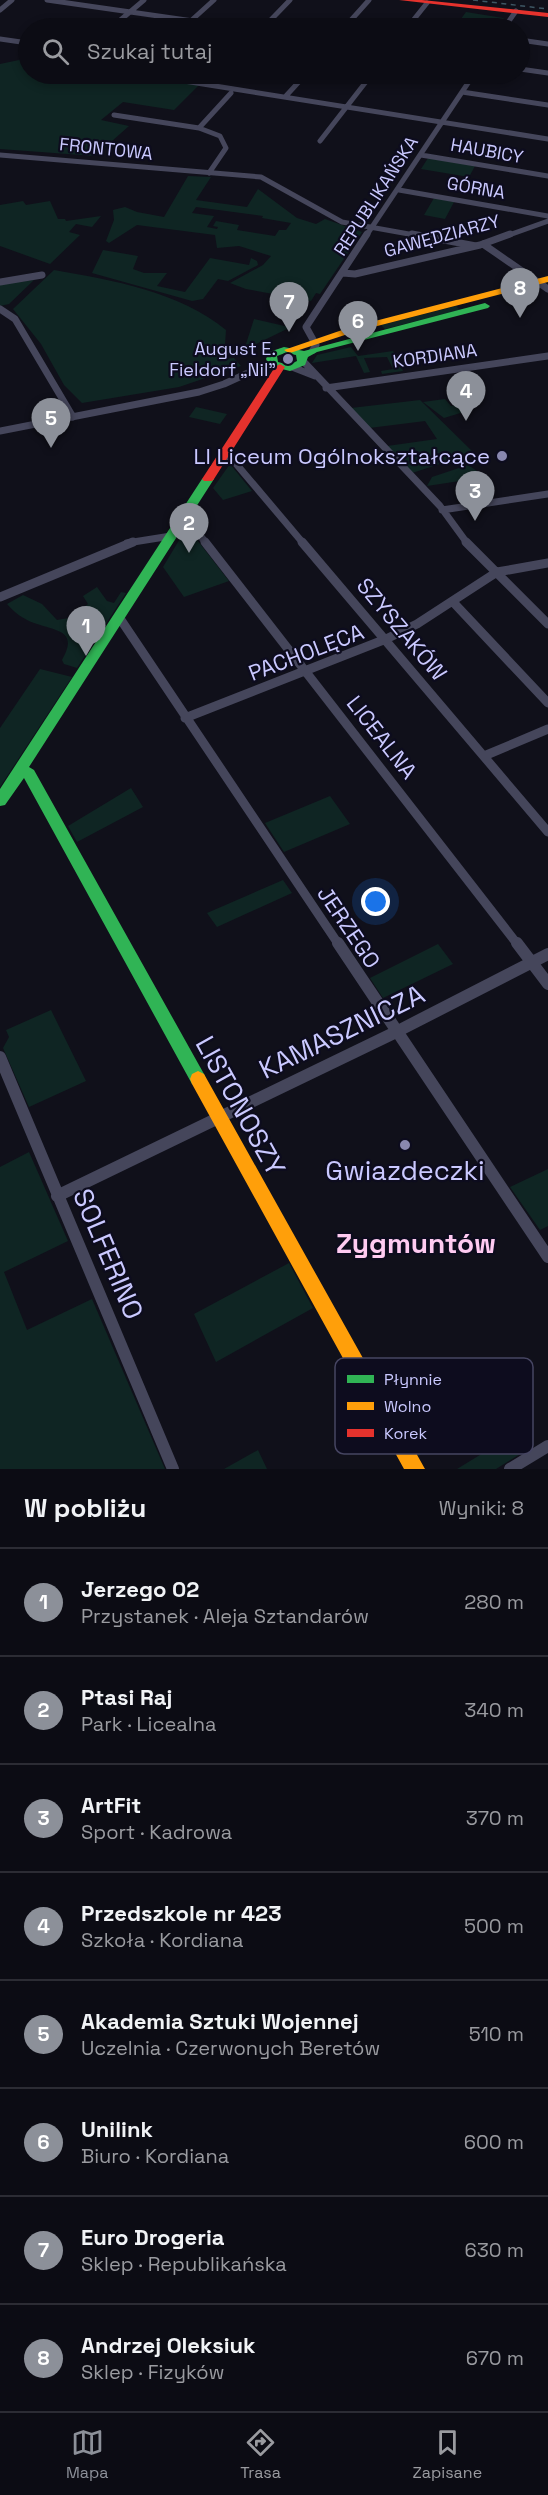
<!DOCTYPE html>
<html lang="pl">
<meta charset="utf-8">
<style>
:root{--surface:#0c0c14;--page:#1a1a22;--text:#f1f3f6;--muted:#9a9ba0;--line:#2c2c34;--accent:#8c9099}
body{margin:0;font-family:"Space Grotesk",sans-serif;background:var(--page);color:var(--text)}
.you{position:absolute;left:376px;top:902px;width:21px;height:21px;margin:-15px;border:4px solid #fff;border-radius:50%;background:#1a73e8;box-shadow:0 0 0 9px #1a73e833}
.badge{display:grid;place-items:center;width:39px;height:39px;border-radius:50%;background:var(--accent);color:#fff;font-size:20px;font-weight:700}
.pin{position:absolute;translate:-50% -50px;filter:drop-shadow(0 2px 3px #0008)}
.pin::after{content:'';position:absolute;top:32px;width:21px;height:18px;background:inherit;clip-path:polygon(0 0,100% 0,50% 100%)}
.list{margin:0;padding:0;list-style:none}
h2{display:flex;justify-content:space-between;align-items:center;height:78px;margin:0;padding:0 24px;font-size:26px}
h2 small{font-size:20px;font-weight:400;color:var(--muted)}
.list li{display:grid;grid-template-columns:39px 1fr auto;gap:18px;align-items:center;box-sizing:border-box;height:108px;padding:0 24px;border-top:2px solid var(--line)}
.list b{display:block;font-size:22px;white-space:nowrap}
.list p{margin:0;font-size:20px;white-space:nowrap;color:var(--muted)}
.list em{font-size:20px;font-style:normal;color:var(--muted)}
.icon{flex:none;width:33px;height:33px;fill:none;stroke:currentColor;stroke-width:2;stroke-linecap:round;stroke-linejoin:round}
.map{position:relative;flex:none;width:548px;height:1469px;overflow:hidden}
.search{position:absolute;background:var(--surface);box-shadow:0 3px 9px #0003;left:18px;right:18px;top:18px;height:66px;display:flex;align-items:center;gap:15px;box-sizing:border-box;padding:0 21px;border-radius:33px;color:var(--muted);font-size:22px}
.sheet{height:942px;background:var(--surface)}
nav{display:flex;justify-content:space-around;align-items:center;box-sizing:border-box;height:84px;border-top:2px solid var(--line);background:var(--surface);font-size:16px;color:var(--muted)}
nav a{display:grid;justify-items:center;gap:3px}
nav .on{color:var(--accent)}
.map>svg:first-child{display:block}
.green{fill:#0f2523;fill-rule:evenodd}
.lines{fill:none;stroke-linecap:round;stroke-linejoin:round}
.street-far3{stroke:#45465b;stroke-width:5}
.street-far2{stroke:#45465b;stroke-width:7}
.street-far1{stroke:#45465b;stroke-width:9}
.street{stroke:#45465b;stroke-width:12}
.fast{fill:#30b455;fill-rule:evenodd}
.slow{fill:#ff9f0a;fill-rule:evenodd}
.jam{fill:#e5322d;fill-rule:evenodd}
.rail{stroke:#3d5663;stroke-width:1.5;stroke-dasharray:5 4.5;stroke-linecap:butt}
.poi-dot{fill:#8988af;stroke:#0d0c1e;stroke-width:2}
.labels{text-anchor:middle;stroke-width:4.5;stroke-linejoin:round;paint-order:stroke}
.far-street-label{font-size:18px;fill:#cac9ff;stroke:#0d0c1e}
.far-poi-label{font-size:18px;fill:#cac9ff;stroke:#0d0c1e;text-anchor:end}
.poi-label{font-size:22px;fill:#cac9ff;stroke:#0d0c1e;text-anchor:end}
.street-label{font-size:22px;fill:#cac9ff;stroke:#0d0c1e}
.near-street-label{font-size:27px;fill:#cac9ff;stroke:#0d0c1e}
.near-poi-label{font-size:27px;fill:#cac9ff;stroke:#0d0c1e}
.near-neighbourhood-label{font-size:28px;font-weight:bold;fill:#ffcbf1;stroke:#0d0c1e}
.key{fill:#0d0c1e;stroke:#464562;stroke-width:1.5}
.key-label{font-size:16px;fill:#cac9ff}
</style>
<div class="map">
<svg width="548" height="1469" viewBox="0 0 548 1469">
<rect width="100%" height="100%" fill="#10101a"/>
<path class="green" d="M466 12 503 18H504L496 28 455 27Z
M23 56 28 57V74H135L199 85 174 110 123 102 101 120 129 126 95 156 0 149V64L19 60Z
M428 158 475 166 469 177 421 169Z
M188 176 211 177 196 200 247 207 258 189 297 218 316 224 325 219 362 232 320 294 316 293 311 301 246 289 230 283 263 265 271 256 239 246 217 248 215 235 137 225 109 243 106 241 114 220 113 210 125 207 137 212 164 217ZM196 207 263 216 262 218 291 223 286 230H279L275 236 237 230 239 225 216 221 213 226 218 227 217 229 207 227 214 216 192 213Z
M434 198 454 202 445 219 424 215Z
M23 201 26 205 50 201 58 219H65L66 221 101 216 92 227 76 224 69 232 80 235 50 264 0 246V205Z
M103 250 138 256 133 269 144 273H167L157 286 185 292 210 258 249 265 251 258 257 261 258 265 228 281 218 279 203 299 192 301 92 273Z
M54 270C112 280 180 292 226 330L224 359 234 358 241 366 179 387 82 403 64 385 41 344 13 309Z
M34 280 9 304 0 306V284Z
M456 306 460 310 385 329 381 325Z
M254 319 289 327H291L242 351 240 350 246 344Z
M351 347 358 356 393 351 403 371 382 374 381 371 393 369 387 357 364 358 370 372 364 373 356 356 312 363 317 355Z
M445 399 451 406 460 404 467 411 444 418 423 402Z
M420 400 474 453 412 473 387 446 437 439 425 421 369 428 351 408Z
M196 407 227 414 220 424 189 417Z
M230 464 252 491 223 500 213 488Z
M468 465 486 477 427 486 432 477Z
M187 527 229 581 184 597 163 567Z
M97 587 107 601 114 603 121 592 126 593 77 668 64 664 62 660C79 630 56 631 34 623 23 619 15 613 7 604L23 595 42 604 57 620 69 618 88 604 83 596Z
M40 669 72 677 0 787V728Z
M131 788 143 807 77 842 68 826Z
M330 796 350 824 284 852 265 823Z
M283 880 292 893 217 927 207 913Z
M438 944 453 964 383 998 370 978Z
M51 1010 86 1081 29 1107 3 1048 9 1037 6 1030Z
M29 1152 68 1241 4 1272 27 1330 92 1299 165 1469H0V1167Z
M548 1169V1226L540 1230 510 1187Z
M289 1263 313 1308 216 1362 194 1314Z
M489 1377 505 1402 418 1456 403 1428Z
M522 1429 533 1446 496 1469H457Z
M258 1450 267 1469H224Z"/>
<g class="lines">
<path class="street-far3" d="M47 0 242 28
M0 10 12 0
M111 28 144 0
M183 28 214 0
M263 28 290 0
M344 28 369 0
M407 28 427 3
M504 28 516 11
M0 39 28 43
M520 40 548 44
M520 69 548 73
M140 74 548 139
M210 85 220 74
M462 92 548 105
M285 97 306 74
M114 115 199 128 220 136 226 148 209 173
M199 128 231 93
M320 141 372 74
M0 155 261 177 342 222 420 236
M421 155 548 176
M399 190 548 216
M366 236 474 74
M506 236 548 221"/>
<path class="street-far2" d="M412 234 476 246
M483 244 548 289
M343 273 355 274 480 245 510 234
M0 282 42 275
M0 309 15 319 73 417
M313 350 316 345 306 327 367 234
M303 361 440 506 467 543
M292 367 315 376
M326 388 548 356
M0 431 199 392 224 384 272 362
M223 455 232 459 303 543
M442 510 548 494
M184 515 206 543
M127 543 171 536"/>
<path class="street-far1" d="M205 542 518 945
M302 542 548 832
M466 542 548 624
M0 597 133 542
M453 602 548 703
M119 617 339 945
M185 718 386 639 417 624 497 572 548 563
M484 756 548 729"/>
<path class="street" d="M338 943 548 1257
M517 943 548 984
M0 1057 173 1469
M57 1196 396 1032 548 954
M510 1469 548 1446"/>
<path class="fast" d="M485 303 490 306 488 308 317 352 308 357 305 365 290 371 270 366 266 359 269 352 284 347 304 351ZM285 353 296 355 297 361 289 365 278 362 277 356Z
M208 476 214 479 29 767 34 770 204 1074 206 1079 204 1084 198 1087 192 1084 24 778 5 805 0 806V789L202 479Z"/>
<path class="slow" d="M548 276V282L354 332 293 352 289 353 284 350 348 328Z
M198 1071 204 1074 425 1469H404L192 1084 190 1079 192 1074Z"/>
<path class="jam" d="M399 0H422L548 13V17Z
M280 364 285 367 214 479 212 481H204L202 479 275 367Z"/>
<path class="rail" d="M473 0 548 9"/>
</g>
<g class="poi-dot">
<circle cx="288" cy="359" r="6"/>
<circle cx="502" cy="456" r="6"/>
<circle cx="405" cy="1145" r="6"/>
</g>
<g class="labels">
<g class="far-street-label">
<text transform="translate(106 149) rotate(6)" y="6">FRONTOWA</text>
<text transform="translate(487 151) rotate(10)" y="6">HAUBICY</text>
<text transform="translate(476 188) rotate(10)" y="6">GÓRNA</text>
<text transform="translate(376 196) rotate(-57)" y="6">REPUBLIKAŃSKA</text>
<text transform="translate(442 236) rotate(-15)" y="6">GAWĘDZIARZY</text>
<text transform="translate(435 356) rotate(-8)" y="6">KORDIANA</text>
</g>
<g class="far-poi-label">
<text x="276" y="355">August E.<tspan x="276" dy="21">Fieldorf „Nil”</tspan></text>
</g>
<g class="poi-label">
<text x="490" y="464">LI Liceum Ogólnokształcące</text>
</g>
<g class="street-label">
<text transform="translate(402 629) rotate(50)" y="8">SZYSZAKÓW</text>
<text transform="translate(306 652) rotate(-21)" y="8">PACHOLĘCA</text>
<text transform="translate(382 737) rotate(52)" y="8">LICEALNA</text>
<text transform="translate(349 927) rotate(56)" y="8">JERZEGO</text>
</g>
<g class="near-street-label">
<text transform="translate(342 1032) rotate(-26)" y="9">KAMASZNICZA</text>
<text transform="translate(240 1106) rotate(61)" y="9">LISTONOSZY</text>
<text transform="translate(108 1254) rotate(67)" y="9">SOLFERINO</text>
</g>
<g class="near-poi-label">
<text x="405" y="1180">Gwiazdeczki</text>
</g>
<g class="near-neighbourhood-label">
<text x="416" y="1253">Zygmuntów</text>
</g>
</g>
<rect x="335" y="1358" width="198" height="96" rx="9" class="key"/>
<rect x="347" y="1375" width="27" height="8" fill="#30b455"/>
<rect x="347" y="1402" width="27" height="8" fill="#ff9f0a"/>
<rect x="347" y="1429" width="27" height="8" fill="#e5322d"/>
<g class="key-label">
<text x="384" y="1385">Płynnie</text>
<text x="384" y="1412">Wolno</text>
<text x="384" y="1439">Korek</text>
</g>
</svg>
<div class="you"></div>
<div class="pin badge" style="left:86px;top:656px">1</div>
<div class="pin badge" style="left:189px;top:553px">2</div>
<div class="pin badge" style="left:475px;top:521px">3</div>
<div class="pin badge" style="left:466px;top:421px">4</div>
<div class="pin badge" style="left:51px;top:448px">5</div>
<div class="pin badge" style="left:358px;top:351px">6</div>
<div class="pin badge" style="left:289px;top:332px">7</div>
<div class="pin badge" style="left:520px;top:318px">8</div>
<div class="search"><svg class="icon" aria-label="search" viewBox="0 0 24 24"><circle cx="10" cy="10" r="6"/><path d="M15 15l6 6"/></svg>Szukaj tutaj</div>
</div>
<section class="sheet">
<h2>W pobliżu<small>Wyniki: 8</small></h2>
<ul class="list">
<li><span class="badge">1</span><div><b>Jerzego 02</b><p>Przystanek · Aleja Sztandarów</p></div><em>280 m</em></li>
<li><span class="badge">2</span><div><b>Ptasi Raj</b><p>Park · Licealna</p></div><em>340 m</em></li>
<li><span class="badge">3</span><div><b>ArtFit</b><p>Sport · Kadrowa</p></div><em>370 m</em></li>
<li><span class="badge">4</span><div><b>Przedszkole nr 423</b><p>Szkoła · Kordiana</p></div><em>500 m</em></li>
<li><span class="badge">5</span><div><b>Akademia Sztuki Wojennej</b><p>Uczelnia · Czerwonych Beretów</p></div><em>510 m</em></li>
<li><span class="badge">6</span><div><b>Unilink</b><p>Biuro · Kordiana</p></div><em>600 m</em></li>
<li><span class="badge">7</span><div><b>Euro Drogeria</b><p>Sklep · Republikańska</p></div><em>630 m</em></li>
<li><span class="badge">8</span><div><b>Andrzej Oleksiuk</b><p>Sklep · Fizyków</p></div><em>670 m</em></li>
</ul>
</section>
<nav>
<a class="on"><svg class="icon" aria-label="map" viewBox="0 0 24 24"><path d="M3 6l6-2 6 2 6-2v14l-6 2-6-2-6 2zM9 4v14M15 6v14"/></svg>Mapa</a>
<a><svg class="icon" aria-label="directions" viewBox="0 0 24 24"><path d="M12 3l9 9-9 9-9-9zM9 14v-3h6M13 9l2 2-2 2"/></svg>Trasa</a>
<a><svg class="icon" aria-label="saved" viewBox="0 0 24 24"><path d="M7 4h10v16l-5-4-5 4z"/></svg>Zapisane</a>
</nav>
